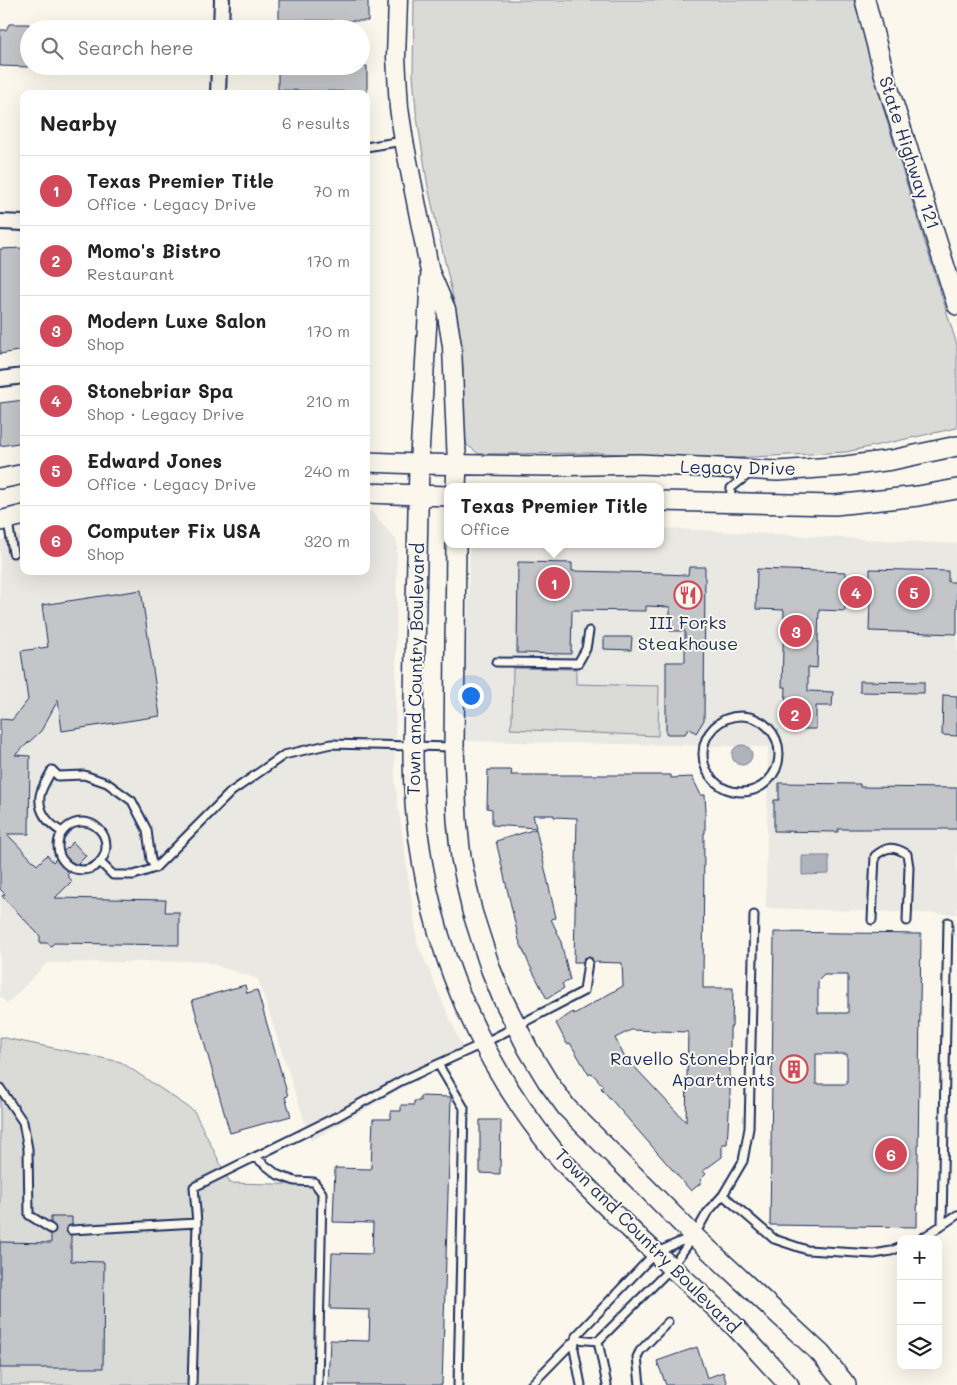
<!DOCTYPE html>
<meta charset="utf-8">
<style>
:root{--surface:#fff;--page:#f2f2f2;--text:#222;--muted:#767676;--line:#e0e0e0;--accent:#d1495b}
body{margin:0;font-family:Mali,sans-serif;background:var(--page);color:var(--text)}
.controls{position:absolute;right:15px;bottom:15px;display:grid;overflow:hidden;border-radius:10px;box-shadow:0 5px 20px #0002}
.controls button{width:45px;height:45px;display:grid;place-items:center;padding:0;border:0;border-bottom:1px solid var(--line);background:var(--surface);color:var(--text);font:25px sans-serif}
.you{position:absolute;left:470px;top:695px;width:18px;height:18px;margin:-12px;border:4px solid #fff;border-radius:50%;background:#1a73e8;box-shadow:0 0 0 8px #1a73e833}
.badge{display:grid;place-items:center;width:32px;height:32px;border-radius:50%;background:var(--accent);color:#fff;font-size:16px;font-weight:700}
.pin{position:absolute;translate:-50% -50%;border:2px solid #fff;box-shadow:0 1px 5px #0006}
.popup{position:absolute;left:444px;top:483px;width:220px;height:65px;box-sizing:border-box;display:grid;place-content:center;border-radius:10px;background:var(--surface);filter:drop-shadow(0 1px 4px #0005);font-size:16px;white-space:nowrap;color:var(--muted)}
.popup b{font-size:19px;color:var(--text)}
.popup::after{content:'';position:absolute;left:50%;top:100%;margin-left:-10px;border:10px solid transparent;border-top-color:var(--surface)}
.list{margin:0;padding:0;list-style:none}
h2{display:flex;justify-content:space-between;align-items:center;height:65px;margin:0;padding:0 20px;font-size:21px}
h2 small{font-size:16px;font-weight:400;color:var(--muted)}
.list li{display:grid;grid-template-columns:32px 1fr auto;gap:15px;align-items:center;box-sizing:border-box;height:70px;padding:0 20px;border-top:1px solid var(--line)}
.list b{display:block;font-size:19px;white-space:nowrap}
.list p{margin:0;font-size:16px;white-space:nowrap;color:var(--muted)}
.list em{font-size:16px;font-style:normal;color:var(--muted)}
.icon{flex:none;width:28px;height:28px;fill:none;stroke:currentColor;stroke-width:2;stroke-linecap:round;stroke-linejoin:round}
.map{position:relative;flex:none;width:957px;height:1385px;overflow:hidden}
.search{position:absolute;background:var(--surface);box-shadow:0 5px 20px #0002;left:20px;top:20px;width:350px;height:55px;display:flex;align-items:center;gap:12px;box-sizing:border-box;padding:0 18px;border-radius:28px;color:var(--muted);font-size:19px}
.panel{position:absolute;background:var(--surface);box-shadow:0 5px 20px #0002;left:20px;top:90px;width:350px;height:485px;border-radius:10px}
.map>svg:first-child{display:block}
.built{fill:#eae8e2}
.green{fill:#dadad7;stroke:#7a849a}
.water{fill:#afb3bb;stroke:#747e96}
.building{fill:#c3c5c9;stroke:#1b2f5e;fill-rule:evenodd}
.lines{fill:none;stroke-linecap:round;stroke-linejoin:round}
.service-casing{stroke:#1b2f5e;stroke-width:11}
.minor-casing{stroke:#1b2f5e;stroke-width:18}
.tertiary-casing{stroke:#1b2f5e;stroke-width:21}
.secondary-casing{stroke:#1b2f5e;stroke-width:22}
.service{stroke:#fbf7ec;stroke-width:7}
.minor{stroke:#fbf7ec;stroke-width:14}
.tertiary{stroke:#fbf7ec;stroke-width:18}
.secondary{stroke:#fbf7ec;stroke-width:19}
.labels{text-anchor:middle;stroke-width:4;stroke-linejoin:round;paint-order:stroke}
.street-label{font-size:18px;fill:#1b2f5e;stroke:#fbf7ec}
.poi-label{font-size:18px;fill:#1b2f5e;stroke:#fbf7ec}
</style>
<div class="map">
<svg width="957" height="1385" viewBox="0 0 957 1385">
<rect width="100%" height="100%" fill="#fbf7ec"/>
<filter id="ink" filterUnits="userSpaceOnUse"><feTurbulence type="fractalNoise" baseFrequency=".02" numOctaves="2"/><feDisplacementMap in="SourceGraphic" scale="10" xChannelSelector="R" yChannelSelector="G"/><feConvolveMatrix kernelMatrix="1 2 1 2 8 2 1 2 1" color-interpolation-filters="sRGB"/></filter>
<g filter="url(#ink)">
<path class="built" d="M366 511H371L397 541 395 784 418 945 460 1042 466 1051 311 1141 258 979 203 961 47 963 7 1004 0 996V540L24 536V571H366Z
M660 528 957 544V914L766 908 768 747 464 741 470 544H660Z"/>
<path class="green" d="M414 0H854L887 121 957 345V428L846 452 735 458 598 453 479 454 467 445 462 426 463 368 458 319 428 187 416 111 413 75Z
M513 668 576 669V684L659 686 658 736 510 729 512 720Z
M0 1037 121 1062 194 1111 230 1183 317 1185 322 1327 320 1385H0Z"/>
<path class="water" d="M732 755a10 10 0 1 1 20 0a10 10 0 1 1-20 0Z
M802 856H829V874L802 875Z"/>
<path class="building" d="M279 0H368V21L279 20Z
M9 24H29V67L0 66V30H6Z
M278 66H367V92L278 90Z
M23 248 24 350 0 354V249Z
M24 400V442L0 446V403Z
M518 562 572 563V571L662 573V574L688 575 689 567H705L704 720 696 733 689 728 685 734H666V662H685V631H670V607L646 606V611L572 610 571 654 517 653Z
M757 569 846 572V579H870V569L948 571V582H957V634L869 631 870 602H845V611L819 610 817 668 808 667V691L833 692 832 706H816V729H798L785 712 786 687H782L784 610 756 609Z
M141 590 160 716 62 731 58 700 41 731 15 755 30 756 29 834H7L37 865 47 855 53 862 73 842 86 856 67 875 72 881 55 898 166 900 165 912H179V945L54 943 51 946 47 943H40V936L2 896 5 894 0 889V719L12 720 28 700 21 651 48 647 42 605Z
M604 637H632L631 650 604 649Z
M860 681 924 682V693L860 692Z
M943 695 957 696V736L942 735Z
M488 770H512L511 775H671V778L692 777 701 795H705L706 811H705V833H704L703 988H733L732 1027H730V1096L727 1144H722V1157L703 1171 706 1174 700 1180 702 1182 691 1191 601 1088 603 1086 592 1073 589 1075 570 1043 567 1044 556 1023 573 1012 574 1014 623 986 622 963 593 962 592 958 588 957 584 958 583 962H574L577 818 554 817V815H533L536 828 492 825V809L487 808ZM631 1030 688 1032 686 1122 630 1062 628 1064 615 1038Z
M779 783 860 784V787L957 788V829H838V832L774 831V800H779Z
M536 829 556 918 551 919 560 938 570 980 562 984 564 988 547 999 529 964 519 940 496 841Z
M774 932 921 934 917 1227 770 1225ZM824 975H848V1013H818V981ZM816 1054H847V1084H816Z
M245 985 247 993 257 990 288 1096 285 1097 291 1116 230 1133 192 1000Z
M420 1096 451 1097 442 1385H328L330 1340 369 1341 370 1310 330 1309 332 1253 372 1254 373 1223 333 1222 335 1168 371 1169 373 1119H391V1111H401V1105H414V1101H420Z
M480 1120H501L500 1174 480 1173Z
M51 1217H72V1225L68 1226 66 1230 67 1233 71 1235V1261L104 1262 103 1368H0V1242L51 1243V1234L55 1232 56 1229 51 1223Z
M697 1347 707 1378 723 1372 727 1385H666L657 1361Z"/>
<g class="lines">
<g class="service-casing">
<path id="service" d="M366 147 403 141
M730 501 731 488 748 475 751 474
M8 521 13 553
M496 662 578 663 586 649 589 631
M703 754a38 38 0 1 1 76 0a38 38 0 1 1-76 0Z
M58 846a24 24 0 1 1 48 0a24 24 0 1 1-48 0Z
M62 832C49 824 38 813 40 796 41 788 48 778 52 770L58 776 84 775 107 783 132 801 147 830 151 860 155 868
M100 862 113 875H134L155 868 231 792 284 755 331 744 453 747
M872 920 875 856C887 846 894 846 907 854L909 867 907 921
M438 1064 464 1108 458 1385
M0 1088 23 1122 28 1149 29 1215 51 1229
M255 1157 278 1175 295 1181 314 1182 322 1193 318 1385
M723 1195 774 1239 807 1250 874 1254 891 1251 901 1247
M942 1224 948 922
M71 1230 197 1223
M921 1239 957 1215
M192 1385 197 1223 194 1187 338 1116 401 1081 482 1044 584 991 588 962
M531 1385 576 1339 598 1341
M581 1385 574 1349 576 1336 655 1253 691 1237
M607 1385 598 1341 671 1268 694 1236 707 1213 723 1195 743 1161 749 1128 754 915
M640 1385 637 1357 640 1351 668 1322"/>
</g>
<g class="minor-casing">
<path id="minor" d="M221 29 222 0
M218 94 219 66
M0 222 24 223
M0 379 24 376"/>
</g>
<g class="tertiary-casing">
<path id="tertiary" d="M398 0 396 57 399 108 404 141 430 272 446 309 452 346 457 465
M419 464 430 277"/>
</g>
<g class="secondary-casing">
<path id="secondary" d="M865 0 885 77 957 305
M366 462 419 464 547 466 639 464 778 471 846 466 892 460 957 446
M419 464 413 746C412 895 459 1034 553 1150 576 1178 603 1203 629 1228 665 1263 704 1295 739 1331 756 1349 772 1367 789 1385
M0 479 24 474
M456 487 457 465
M366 493 448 496
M660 501 835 505 918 496 957 489
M0 521 24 515
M456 544 454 747 457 820 461 858 472 911 491 970 502 997 528 1049 548 1082 567 1108 694 1236 821 1354 846 1385"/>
</g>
<use href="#service" class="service"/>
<use href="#minor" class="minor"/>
<use href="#tertiary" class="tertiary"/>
<use href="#secondary" class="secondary"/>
</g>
</g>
<defs>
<g id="restaurant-ring" transform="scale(1.4375)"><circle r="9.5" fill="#fbf7ec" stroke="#d1495b" stroke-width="1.5"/><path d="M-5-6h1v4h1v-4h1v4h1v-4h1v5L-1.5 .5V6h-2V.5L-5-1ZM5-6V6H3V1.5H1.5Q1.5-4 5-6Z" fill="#d1495b"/></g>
<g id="building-ring" transform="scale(1.4375)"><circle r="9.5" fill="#fbf7ec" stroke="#d1495b" stroke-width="1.5"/><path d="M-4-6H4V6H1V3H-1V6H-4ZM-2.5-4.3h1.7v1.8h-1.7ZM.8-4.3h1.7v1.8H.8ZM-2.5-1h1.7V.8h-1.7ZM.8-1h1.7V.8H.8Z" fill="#d1495b"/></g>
</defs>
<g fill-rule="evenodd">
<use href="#restaurant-ring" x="688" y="595"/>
<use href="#building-ring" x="794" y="1069"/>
</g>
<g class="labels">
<g class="street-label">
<text transform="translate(909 153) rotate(72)" y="6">State Highway 121</text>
<text transform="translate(738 468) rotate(1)" y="6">Legacy Drive</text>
<text transform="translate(416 669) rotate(-89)" y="6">Town and Country Boulevard</text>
<text transform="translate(647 1241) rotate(45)" y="6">Town and Country Boulevard</text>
</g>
<g class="poi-label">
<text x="688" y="629">III Forks<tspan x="688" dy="21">Steakhouse</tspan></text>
<text x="775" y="1065" text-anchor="end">Ravello Stonebriar<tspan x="775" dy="21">Apartments</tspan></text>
</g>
</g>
</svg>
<div class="controls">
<button>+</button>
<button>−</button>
<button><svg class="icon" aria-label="layers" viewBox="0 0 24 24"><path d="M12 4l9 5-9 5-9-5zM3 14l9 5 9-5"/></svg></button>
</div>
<div class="you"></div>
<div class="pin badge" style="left:554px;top:583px">1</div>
<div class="popup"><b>Texas Premier Title</b>Office</div>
<div class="pin badge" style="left:795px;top:714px">2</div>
<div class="pin badge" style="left:796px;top:631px">3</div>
<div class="pin badge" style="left:856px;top:592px">4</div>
<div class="pin badge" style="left:914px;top:592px">5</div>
<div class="pin badge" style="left:891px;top:1154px">6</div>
<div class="search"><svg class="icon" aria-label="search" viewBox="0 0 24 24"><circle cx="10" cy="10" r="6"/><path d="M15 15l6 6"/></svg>Search here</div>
<section class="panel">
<h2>Nearby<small>6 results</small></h2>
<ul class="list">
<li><span class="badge">1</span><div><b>Texas Premier Title</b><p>Office · Legacy Drive</p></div><em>70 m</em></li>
<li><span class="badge">2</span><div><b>Momo's Bistro</b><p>Restaurant</p></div><em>170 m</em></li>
<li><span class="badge">3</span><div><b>Modern Luxe Salon</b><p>Shop</p></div><em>170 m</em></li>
<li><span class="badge">4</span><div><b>Stonebriar Spa</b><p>Shop · Legacy Drive</p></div><em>210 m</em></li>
<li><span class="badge">5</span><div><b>Edward Jones</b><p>Office · Legacy Drive</p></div><em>240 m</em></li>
<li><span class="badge">6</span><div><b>Computer Fix USA</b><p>Shop</p></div><em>320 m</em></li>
</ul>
</section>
</div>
